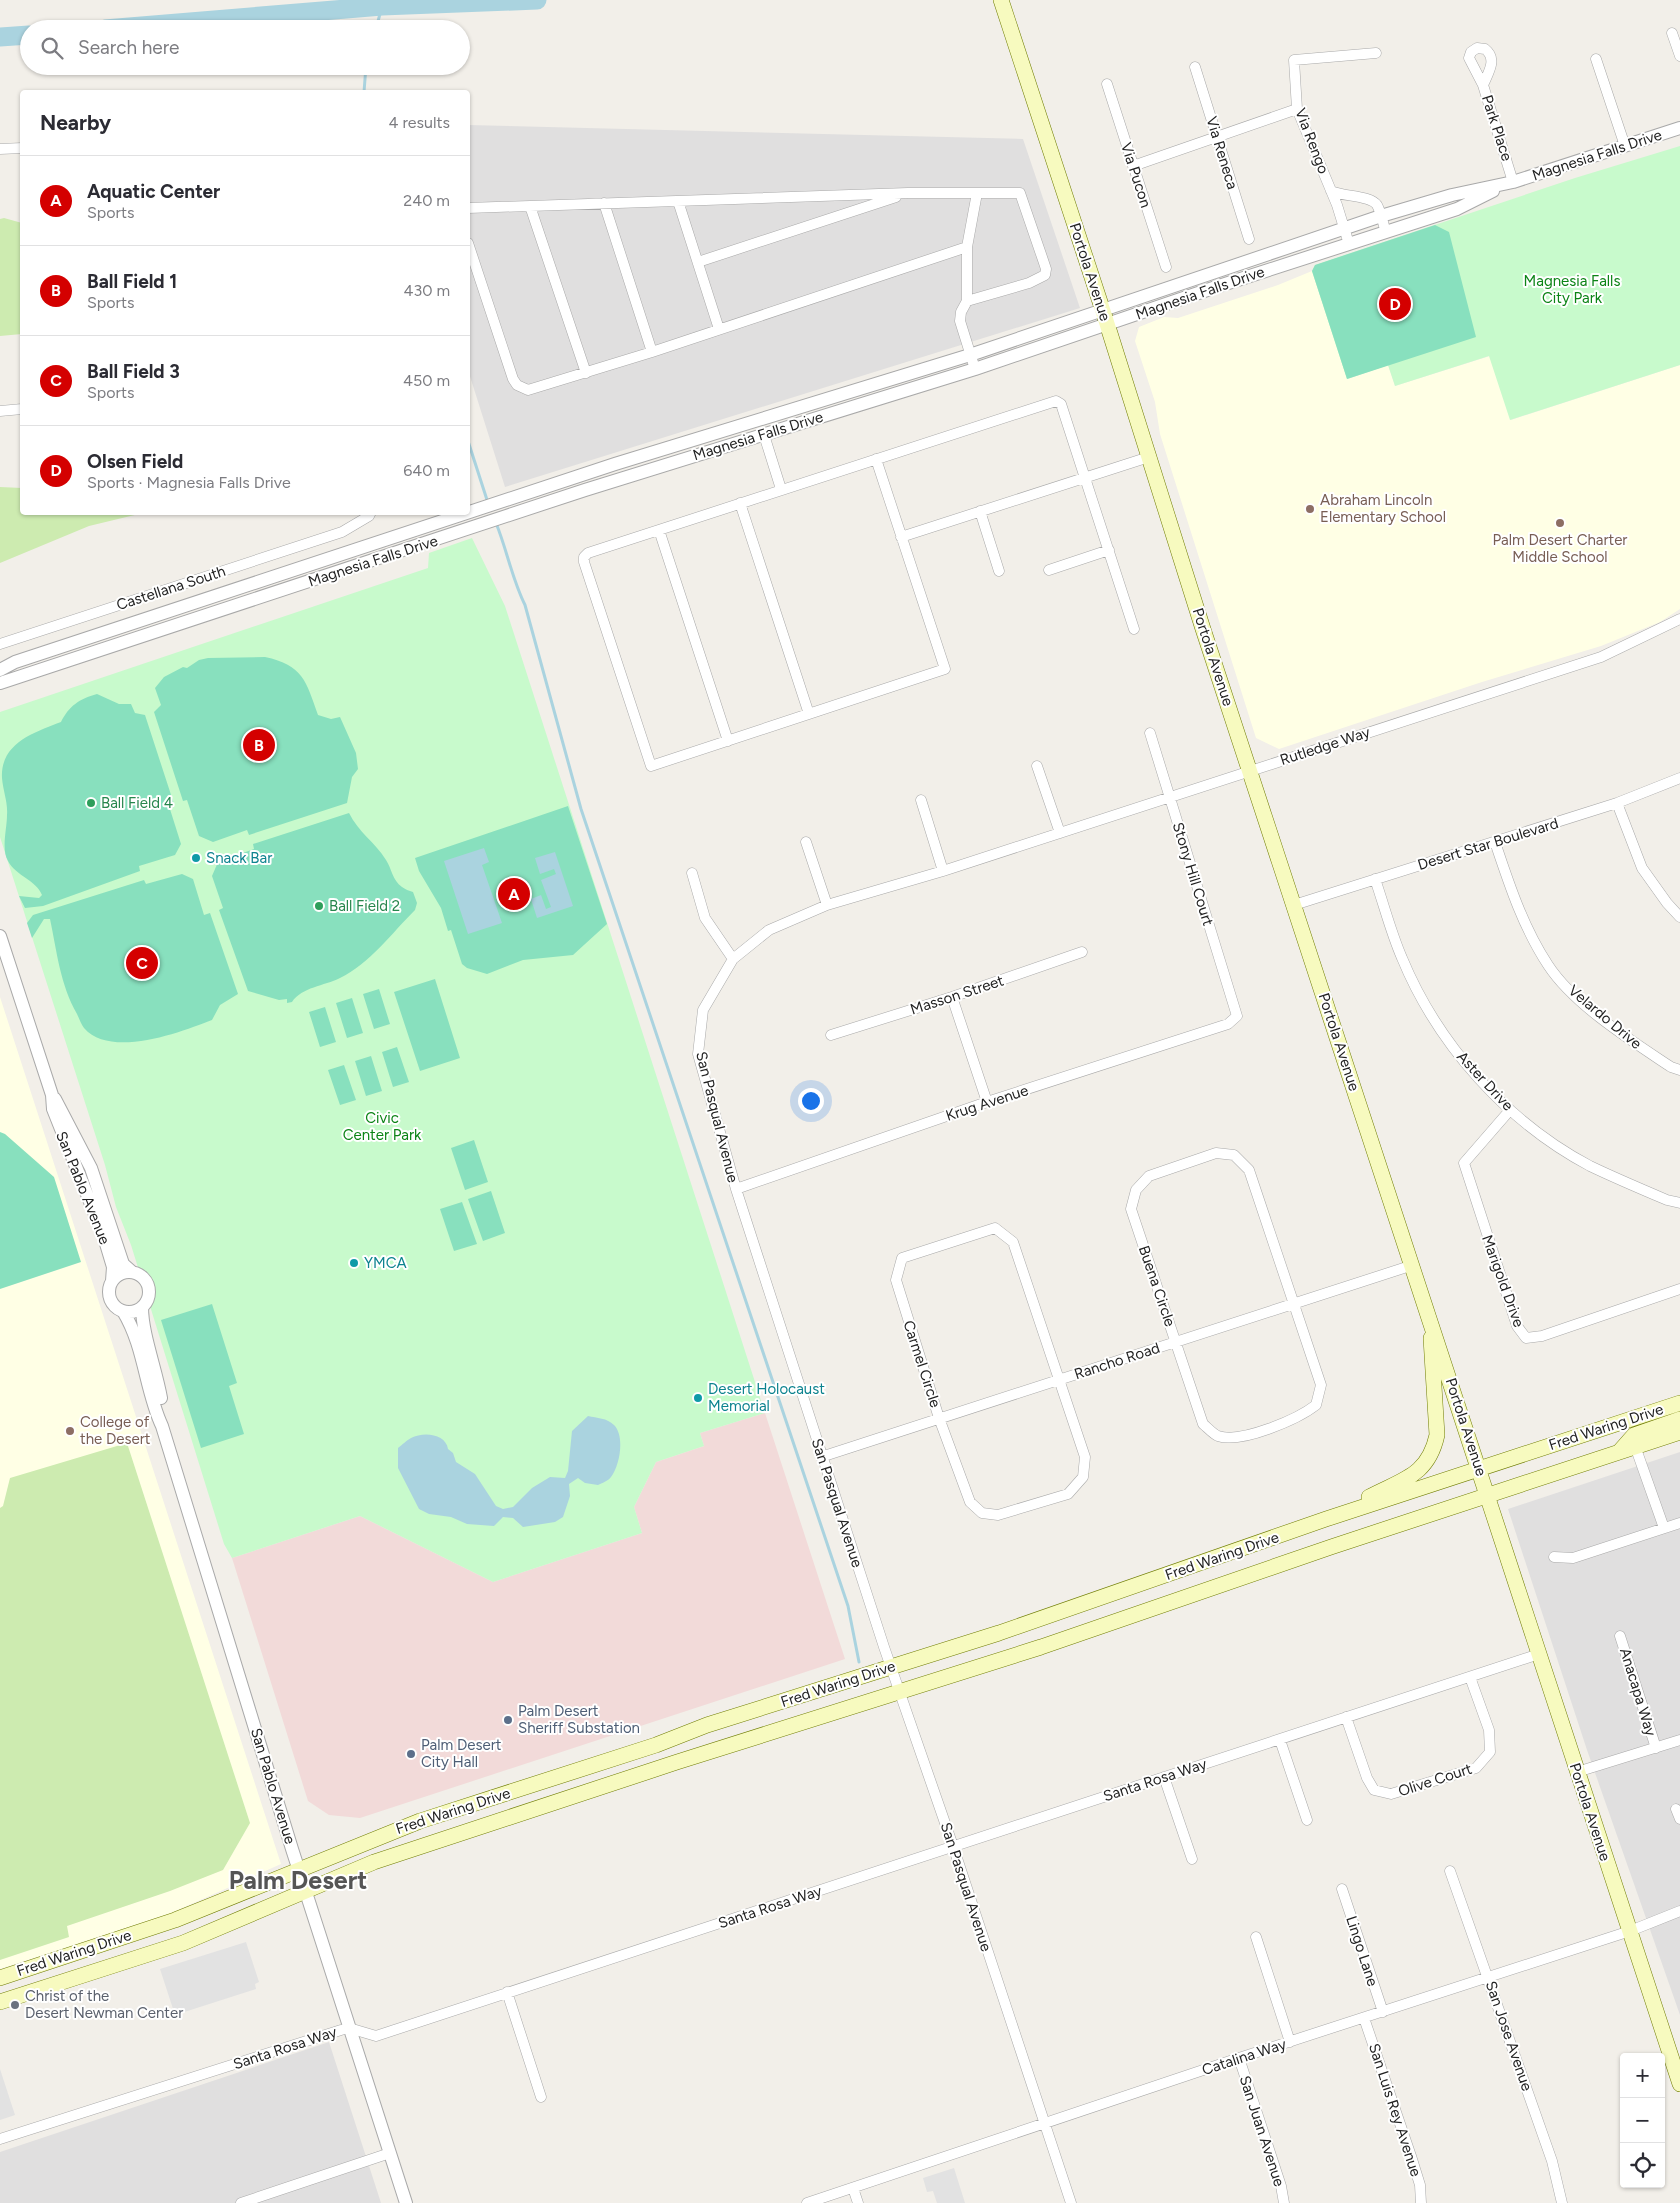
<!DOCTYPE html>
<meta charset="utf-8">
<style>
:root{--surface:#fff;--page:#f2f2f3;--text:#2b2b33;--muted:#7c7c81;--line:#e1e1e2;--accent:#d40000}
body{margin:0;font-family:Figtree,sans-serif;background:var(--page);color:var(--text)}
.controls{position:absolute;right:15px;bottom:15px;display:grid;overflow:hidden;border-radius:5px;box-shadow:0 1px 4px #0004}
.controls button{width:45px;height:45px;display:grid;place-items:center;padding:0;border:0;border-bottom:1px solid var(--line);background:var(--surface);color:var(--text);font:25px sans-serif}
.you{position:absolute;left:810px;top:1100px;width:18px;height:18px;margin:-12px;border:4px solid #fff;border-radius:50%;background:#1a73e8;box-shadow:0 0 0 8px #1a73e833}
.badge{display:grid;place-items:center;width:32px;height:32px;border-radius:50%;background:var(--accent);color:#fff;font-size:16px;font-weight:700}
.pin{position:absolute;translate:-50% -50%;border:2px solid #fff;box-shadow:0 1px 5px #0006}
.list{margin:0;padding:0;list-style:none}
h2{display:flex;justify-content:space-between;align-items:center;height:65px;margin:0;padding:0 20px;font-size:21px}
h2 small{font-size:16px;font-weight:400;color:var(--muted)}
.list li{display:grid;grid-template-columns:32px 1fr auto;gap:15px;align-items:center;box-sizing:border-box;height:90px;padding:0 20px;border-top:1px solid var(--line)}
.list b{display:block;font-size:19px;white-space:nowrap}
.list p{margin:0;font-size:16px;white-space:nowrap;color:var(--muted)}
.list em{font-size:16px;font-style:normal;color:var(--muted)}
.icon{flex:none;width:28px;height:28px;fill:none;stroke:currentColor;stroke-width:2;stroke-linecap:round;stroke-linejoin:round}
.map{position:relative;flex:none;width:1680px;height:2203px;overflow:hidden}
.search{position:absolute;background:var(--surface);box-shadow:0 1px 4px #0004;left:20px;top:20px;width:450px;height:55px;display:flex;align-items:center;gap:12px;box-sizing:border-box;padding:0 18px;border-radius:28px;color:var(--muted);font-size:19px}
.panel{position:absolute;background:var(--surface);box-shadow:0 1px 4px #0004;left:20px;top:90px;width:450px;height:425px;border-radius:5px}
.map>svg:first-child{display:block}
.residential{fill:#e0dfdf}
.commercial{fill:#f2dad9}
.education{fill:#ffffe5}
.grass{fill:#cdebb0}
.park{fill:#c8facc}
.pitch{fill:#88e0be}
.parking{fill:#e2e2e2}
.water{fill:#aad3df}
.lines{fill:none;stroke-linecap:round;stroke-linejoin:round}
.stream{stroke:#aad3df;stroke-width:3}
.river{stroke:#aad3df;stroke-width:19}
.minor-casing{stroke:#a9a9a9;stroke-width:11}
.tertiary-casing{stroke:#a9a9a9;stroke-width:14}
.secondary-casing{stroke:#707d05;stroke-width:16}
.minor{stroke:#fff;stroke-width:10}
.tertiary{stroke:#fff;stroke-width:12}
.secondary{stroke:#f7fabf;stroke-width:15}
.education-dot{fill:#8d6e63;stroke:#fff;stroke-width:2}
.leisure-dot{fill:#2e9e5b;stroke:#fff;stroke-width:2}
.culture-dot{fill:#0f9aa8;stroke:#fff;stroke-width:2}
.service-dot{fill:#5c6f8a;stroke:#fff;stroke-width:2}
.worship-dot{fill:#6b7280;stroke:#fff;stroke-width:2}
.labels{text-anchor:middle;stroke-width:4;stroke-linejoin:round;paint-order:stroke}
.street-label{font-size:15px;fill:#222;stroke:#fff}
.park-label{font-size:15px;fill:#0c8416;stroke:#fff}
.education-label{font-size:15px;fill:#785e54;stroke:#fff;text-anchor:start}
.leisure-label{font-size:15px;fill:#27864d;stroke:#fff;text-anchor:start}
.culture-label{font-size:15px;fill:#0d838f;stroke:#fff;text-anchor:start}
.service-label{font-size:15px;fill:#4e5e75;stroke:#fff;text-anchor:start}
.worship-label{font-size:15px;fill:#5b616d;stroke:#fff;text-anchor:start}
.town-label{font-size:25px;font-weight:bold;fill:#555;stroke:#fff}
</style>
<div class="map">
<svg width="1680" height="2203" viewBox="0 0 1680 2203">
<rect width="100%" height="100%" fill="#f2efe9"/>
<path class="residential" d="M468 125 1023 139 1080 308 505 487 468 370Z
M1680 1452V2015L1587 1750 1508 1509Z
M329 2042 381 2203H0V2152Z"/>
<path class="commercial" d="M765 1413 845 1659 360 1818 329 1815 308 1801 232 1558 360 1516 493 1582 642 1533 634 1507 656 1462 704 1446 700 1433Z"/>
<path class="education" d="M1312 271 1348 379 1388 365 1395 386 1490 356 1511 420 1680 365V609L1660 622 1601 646 1482 682 1279 749 1256 738 1160 434 1155 402 1135 341 1139 327 1164 317 1178 318 1278 285Z
M0 997 281 1864 169 1914 0 1969Z"/>
<path class="grass" d="M4 218 22 223V334L0 336V219Z
M0 487 22 488V512L143 513 89 526 0 563Z
M127 1443 250 1823 223 1870 170 1891 67 1926 69 1937 0 1960V1508L3 1506 10 1478Z"/>
<path class="park" d="M1680 146V365L1510 420 1489 356 1395 386 1388 365 1347 379 1312 271 1315 265 1575 178Z
M472 538 505 606 765 1413 700 1433 704 1446 656 1462 634 1507 642 1533 493 1582 360 1516 232 1558 224 1544 131 1245 116 1207 105 1165 0 837V712L428 568 429 553Z"/>
<path class="pitch" d="M1435 225 1449 232 1476 337 1347 379 1312 271 1315 265Z
M265 657C303 665 306 681 318 715L331 719 340 717 356 753 358 769 352 777 347 803 249 835 247 830 213 842 199 836 187 800 183 801 154 712 161 705 155 688 164 677 183 667 187 668 199 660 208 658Z
M97 694 119 704H131L135 713 145 715 174 804 169 806 181 844 175 855 139 866 140 871 43 906 25 908 19 896 39 898 42 895C36 880 16 876 8 861 1 849 7 829 7 815 8 802 3 791 2 778 0 743 35 732 61 722 69 706 79 699 97 694Z
M568 806 607 924 573 955 523 960 487 974 467 968 462 964 451 930 448 931 441 908 419 871 415 858Z
M349 813C359 833 374 841 386 860 392 869 392 880 402 887 405 889 409 891 413 892L417 903 415 910C392 933 369 964 340 978 324 986 302 987 292 1002L287 1003V999L279 1000 248 991 219 910 223 908 212 876 218 862 254 849 253 844Z
M182 874 193 879 204 915 210 913 238 994 220 1005 212 1020C181 1032 111 1059 84 1028 81 1024 79 1018 77 1014 60 984 57 952 50 919H44L32 938 27 923 33 915 144 880 146 884Z
M435 979 460 1058 420 1071 394 992Z
M379 989 390 1024 374 1029 363 994Z
M352 998 363 1033 347 1038 336 1003Z
M325 1007 336 1042 320 1047 309 1012Z
M397 1047 409 1082 393 1087 382 1052Z
M371 1056 382 1091 366 1096 355 1061Z
M344 1065 356 1100 340 1105 328 1070Z
M0 1132 5 1134 54 1177 81 1262 0 1289Z
M474 1140 488 1182 465 1190 451 1148Z
M491 1191 505 1233 483 1241 468 1199Z
M462 1202 477 1244 454 1251 440 1209Z
M212 1304 237 1383 229 1386 244 1434 201 1448 161 1320Z"/>
<path class="parking" d="M246 1942 259 1982 255 1984 256 1989 175 2015 160 1969Z
M0 2069 15 2115 0 2120Z
M954 2168 965 2203H937L933 2191 927 2192 923 2178Z"/>
<path class="water" d="M484 848 489 862 482 865 502 923 468 934 444 861Z
M555 852 573 906 537 918 531 899 541 895 546 909 551 907 541 880 556 874 554 869 540 874 535 858Z
M588 1416C597 1418 607 1418 614 1425 625 1436 620 1465 611 1477 608 1481 602 1483 598 1485L585 1483 578 1478 569 1484 570 1496 563 1517 555 1522 523 1527 513 1518 503 1517 494 1526 467 1524 451 1517 429 1514 419 1509 398 1468V1448C402 1445 407 1440 411 1438 424 1431 446 1434 448 1449L453 1453 456 1462 475 1474 496 1506 503 1509 513 1507 532 1488 550 1477 565 1478 568 1471 572 1431Z"/>
<g class="lines">
<path class="stream" d="M376 29 382 6
M364 92 366 66
M468 441 488 503
M496 523C507 550 512 579 525 605L581 809 848 1606 859 1662"/>
<path class="river" d="M105 29 382 6 537 0
M0 37 29 35"/>
<g class="minor-casing">
<path id="minor" d="M1672 33 1680 56
M1596 59 1625 146
M1195 67 1249 239
M1107 84 1166 267
M1483 85 1469 58 1471 52 1477 48 1485 49C1498 59 1488 73 1483 85L1513 182
M0 149 22 148
M1133 166 1297 109
M1331 191C1344 197 1370 195 1377 205 1381 212 1383 224 1386 232
M678 201 719 329
M604 203 652 352
M530 206 586 373
M468 208 908 193H1020L1043 260 1046 269 1045 275 1029 283 967 301V247
M468 243 513 379 517 385 528 390 652 352 967 247 977 193
M1349 244 1337 205 1297 109 1294 60 1376 53
M698 262 896 197
M967 301 961 312 960 321 975 369
M0 411 22 409
M764 435 781 489
M876 459 945 669 651 766 584 562V557L588 553 1056 401 1061 404 1134 629
M740 503 809 714
M980 511 999 571
M659 530 728 741
M901 537 1149 457
M1049 570 1109 550
M0 644 342 532 369 516 371 512
M1037 766 1060 833
M921 800 943 871
M1617 803 1642 868 1667 903 1680 917
M806 842 827 905
M1495 842C1509 884 1523 927 1548 965 1574 1005 1632 1041 1671 1067L1680 1070
M692 873 705 918 733 959
M1375 879C1384 905 1391 933 1402 958 1438 1045 1507 1122 1590 1166 1615 1178 1641 1189 1667 1200L1680 1203
M1294 905 1617 803 1680 778
M952 997 987 1102
M831 1035 952 997 1082 952
M1510 1110 1464 1163 1517 1326 1526 1338 1542 1336 1680 1289
M1216 1153 1234 1155 1249 1170 1321 1385 1316 1405C1298 1419 1241 1444 1218 1436 1213 1434 1207 1427 1203 1424L1131 1209 1136 1190 1149 1176Z
M736 1189 987 1102 1228 1024 1237 1016 1150 733
M995 1228 1013 1242 1085 1457 1083 1477 1068 1494 998 1515 982 1513 970 1502 939 1418 896 1280 902 1258Z
M1635 1446 1664 1528
M821 1457 1413 1265
M1554 1557 1573 1558 1680 1523
M1620 1636 1656 1748
M1346 1717 1367 1778 1374 1790 1391 1794 1476 1768 1490 1752 1489 1730 1470 1677
M1280 1740 1307 1820
M1577 1772 1680 1740
M1164 1777 1192 1859
M1676 1809 1680 1819
M1450 1871 1552 2161 1562 2203
M1342 1889 1383 2012
M1256 1937 1290 2042
M507 1992 541 2097
M1364 2018 1411 2156 1420 2185 1421 2203
M1239 2058 1281 2186 1284 2203
M0 2139 341 2030 349 2028 376 2036 1539 1654
M853 2188 858 2203
M241 2203 390 2153
M807 2203 1239 2058 1630 1931 1680 1911
M1071 2203 953 1846 884 1647 736 1189 698 1054 703 1010 733 959 769 930 827 905 943 871 1601 657 1680 619"/>
</g>
<g class="tertiary-casing">
<path id="tertiary" d="M0 670 15 662 615 464 970 355 1381 216 1452 195 1513 182 1680 128
M0 683 585 490 975 369 1219 286 1457 209 1493 191
M0 936 52 1095 53 1109 104 1237 113 1267 112 1281
M55 1099 91 1168 123 1264 132 1272
M109 1292a20 20 0 1 1 40 0a20 20 0 1 1-40 0Z
M142 1307C142 1334 156 1369 161 1398
M123 1311C145 1347 145 1390 162 1426L292 1849 406 2203"/>
</g>
<g class="secondary-casing">
<path id="secondary" d="M1001 0 1103 311 1203 629 1680 2084
M1619 1452 1634 1435 1680 1419
M1369 1497C1403 1479 1428 1476 1437 1435L1431 1338
M0 1978 175 1920 420 1821 656 1745 707 1725 999 1633 1326 1519 1680 1403
M0 2002 183 1943 374 1862 677 1762 1041 1647 1331 1547 1680 1432"/>
</g>
<use href="#minor" class="minor"/>
<use href="#tertiary" class="tertiary"/>
<use href="#secondary" class="secondary"/>
</g>
<g class="education-dot">
<circle cx="1310" cy="509" r="5"/>
<circle cx="1560" cy="523" r="5"/>
<circle cx="70" cy="1431" r="5"/>
</g>
<g class="leisure-dot">
<circle cx="91" cy="803" r="5"/>
<circle cx="319" cy="906" r="5"/>
</g>
<g class="culture-dot">
<circle cx="196" cy="858" r="5"/>
<circle cx="354" cy="1263" r="5"/>
<circle cx="698" cy="1398" r="5"/>
</g>
<g class="service-dot">
<circle cx="508" cy="1720" r="5"/>
<circle cx="411" cy="1754" r="5"/>
</g>
<circle class="worship-dot" cx="15" cy="2005" r="5"/>
<g class="labels">
<g class="street-label">
<text transform="translate(1497 128) rotate(72)" y="5">Park Place</text>
<text transform="translate(1312 141) rotate(69)" y="5">Via Rengo</text>
<text transform="translate(1222 153) rotate(73)" y="5">Via Reneca</text>
<text transform="translate(1597 155) rotate(-18)" y="5">Magnesia Falls Drive</text>
<text transform="translate(1136 175) rotate(72)" y="5">Via Pucon</text>
<text transform="translate(1090 272) rotate(72)" y="5">Portola Avenue</text>
<text transform="translate(1200 293) rotate(-19)" y="5">Magnesia Falls Drive</text>
<text transform="translate(758 436) rotate(-17)" y="5">Magnesia Falls Drive</text>
<text transform="translate(373 561) rotate(-18)" y="5">Magnesia Falls Drive</text>
<text transform="translate(171 588) rotate(-18)" y="5">Castellana South</text>
<text transform="translate(1213 657) rotate(72)" y="5">Portola Avenue</text>
<text transform="translate(1325 746) rotate(-18)" y="5">Rutledge Way</text>
<text transform="translate(1488 844) rotate(-17)" y="5">Desert Star Boulevard</text>
<text transform="translate(1193 874) rotate(73)" y="5">Stony Hill Court</text>
<text transform="translate(957 995) rotate(-18)" y="5">Masson Street</text>
<text transform="translate(1605 1017) rotate(40)" y="5">Velardo Drive</text>
<text transform="translate(1339 1042) rotate(72)" y="5">Portola Avenue</text>
<text transform="translate(1485 1081) rotate(47)" y="5">Aster Drive</text>
<text transform="translate(987 1103) rotate(-18)" y="5">Krug Avenue</text>
<text transform="translate(717 1117) rotate(76)" y="5">San Pasqual Avenue</text>
<text transform="translate(83 1188) rotate(68)" y="5">San Pablo Avenue</text>
<text transform="translate(1503 1281) rotate(70)" y="5">Marigold Drive</text>
<text transform="translate(1157 1286) rotate(71)" y="5">Buena Circle</text>
<text transform="translate(1117 1361) rotate(-18)" y="5">Rancho Road</text>
<text transform="translate(922 1364) rotate(72)" y="5">Carmel Circle</text>
<text transform="translate(1466 1427) rotate(72)" y="5">Portola Avenue</text>
<text transform="translate(1606 1427) rotate(-18)" y="5">Fred Waring Drive</text>
<text transform="translate(837 1503) rotate(72)" y="5">San Pasqual Avenue</text>
<text transform="translate(1222 1556) rotate(-19)" y="5">Fred Waring Drive</text>
<text transform="translate(838 1684) rotate(-18)" y="5">Fred Waring Drive</text>
<text transform="translate(1638 1692) rotate(73)" y="5">Anacapa Way</text>
<text transform="translate(1155 1780) rotate(-18)" y="5">Santa Rosa Way</text>
<text transform="translate(1435 1780) rotate(-18)" y="5">Olive Court</text>
<text transform="translate(273 1786) rotate(73)" y="5">San Pablo Avenue</text>
<text transform="translate(453 1811) rotate(-18)" y="5">Fred Waring Drive</text>
<text transform="translate(1590 1812) rotate(72)" y="5">Portola Avenue</text>
<text transform="translate(966 1887) rotate(72)" y="5">San Pasqual Avenue</text>
<text transform="translate(770 1907) rotate(-18)" y="5">Santa Rosa Way</text>
<text transform="translate(1362 1951) rotate(72)" y="5">Lingo Lane</text>
<text transform="translate(74 1953) rotate(-18)" y="5">Fred Waring Drive</text>
<text transform="translate(1509 2036) rotate(71)" y="5">San Jose Avenue</text>
<text transform="translate(285 2048) rotate(-18)" y="5">Santa Rosa Way</text>
<text transform="translate(1244 2057) rotate(-18)" y="5">Catalina Way</text>
<text transform="translate(1395 2110) rotate(72)" y="5">San Luis Rey Avenue</text>
<text transform="translate(1262 2131) rotate(72)" y="5">San Juan Avenue</text>
</g>
<g class="park-label">
<text x="1572" y="286">Magnesia Falls<tspan x="1572" dy="17">City Park</tspan></text>
<text x="382" y="1123">Civic<tspan x="382" dy="17">Center Park</tspan></text>
</g>
<g class="education-label">
<text x="1320" y="505">Abraham Lincoln<tspan x="1320" dy="17">Elementary School</tspan></text>
<text x="1560" y="545" text-anchor="middle">Palm Desert Charter<tspan x="1560" dy="17">Middle School</tspan></text>
<text x="80" y="1427">College of<tspan x="80" dy="17">the Desert</tspan></text>
</g>
<g class="leisure-label">
<text x="101" y="808">Ball Field 4</text>
<text x="329" y="911">Ball Field 2</text>
</g>
<g class="culture-label">
<text x="206" y="863">Snack Bar</text>
<text x="364" y="1268">YMCA</text>
<text x="708" y="1394">Desert Holocaust<tspan x="708" dy="17">Memorial</tspan></text>
</g>
<g class="service-label">
<text x="518" y="1716">Palm Desert<tspan x="518" dy="17">Sheriff Substation</tspan></text>
<text x="421" y="1750">Palm Desert<tspan x="421" dy="17">City Hall</tspan></text>
</g>
<g class="worship-label">
<text x="25" y="2001">Christ of the<tspan x="25" dy="17">Desert Newman Center</tspan></text>
</g>
<g class="town-label">
<text x="298" y="1889">Palm Desert</text>
</g>
</g>
</svg>
<div class="controls">
<button>+</button>
<button>−</button>
<button><svg class="icon" aria-label="locate" viewBox="0 0 24 24"><circle cx="12" cy="12" r="6"/><path d="M12 2v4M12 18v4M2 12h4M18 12h4"/></svg></button>
</div>
<div class="you"></div>
<div class="pin badge" style="left:514px;top:894px">A</div>
<div class="pin badge" style="left:259px;top:745px">B</div>
<div class="pin badge" style="left:142px;top:963px">C</div>
<div class="pin badge" style="left:1395px;top:304px">D</div>
<div class="search"><svg class="icon" aria-label="search" viewBox="0 0 24 24"><circle cx="10" cy="10" r="6"/><path d="M15 15l6 6"/></svg>Search here</div>
<section class="panel">
<h2>Nearby<small>4 results</small></h2>
<ul class="list">
<li><span class="badge">A</span><div><b>Aquatic Center</b><p>Sports</p></div><em>240 m</em></li>
<li><span class="badge">B</span><div><b>Ball Field 1</b><p>Sports</p></div><em>430 m</em></li>
<li><span class="badge">C</span><div><b>Ball Field 3</b><p>Sports</p></div><em>450 m</em></li>
<li><span class="badge">D</span><div><b>Olsen Field</b><p>Sports · Magnesia Falls Drive</p></div><em>640 m</em></li>
</ul>
</section>
</div>
